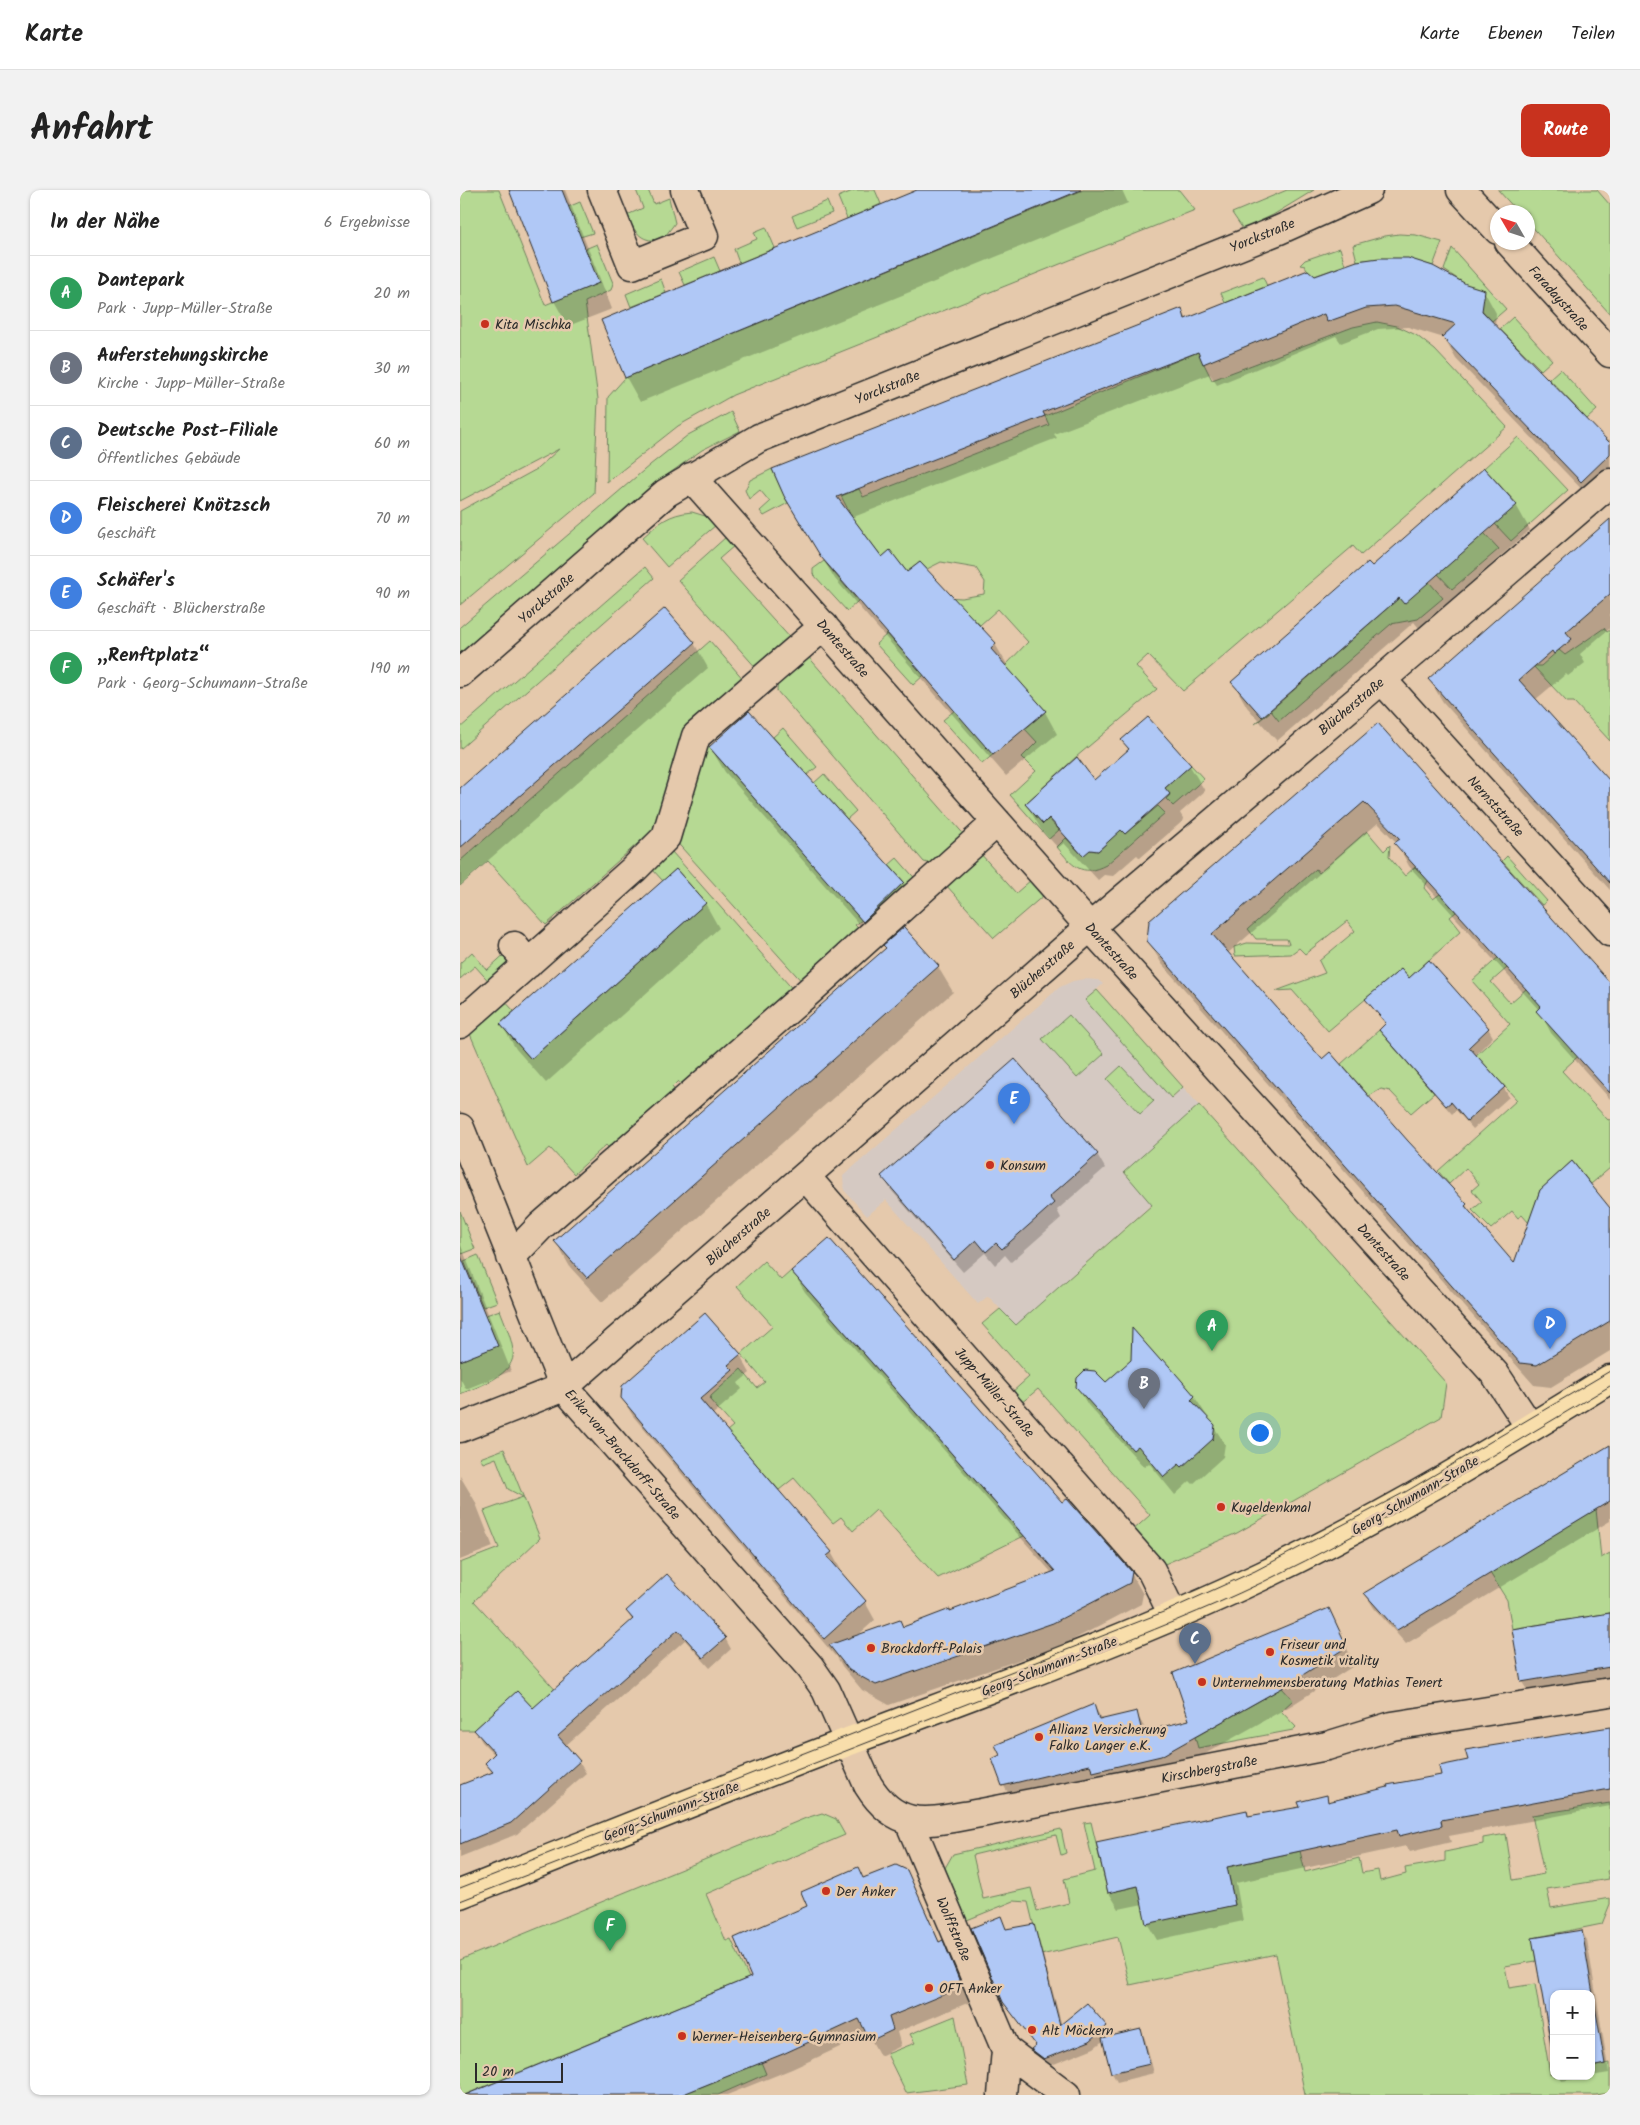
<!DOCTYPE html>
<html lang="de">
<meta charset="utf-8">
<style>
:root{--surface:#fff;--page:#f2f2f2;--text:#222;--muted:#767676;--line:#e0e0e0;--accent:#c8321e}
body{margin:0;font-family:Kalam,sans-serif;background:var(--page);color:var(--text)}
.controls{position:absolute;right:15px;bottom:15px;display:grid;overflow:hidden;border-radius:10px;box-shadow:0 1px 4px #0004}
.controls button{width:45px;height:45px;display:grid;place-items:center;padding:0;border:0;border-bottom:1px solid var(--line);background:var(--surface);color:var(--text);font:25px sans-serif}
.compass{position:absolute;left:1030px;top:15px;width:45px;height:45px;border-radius:50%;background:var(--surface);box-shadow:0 1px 4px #0004;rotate:309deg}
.scale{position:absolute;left:15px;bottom:12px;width:88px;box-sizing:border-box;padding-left:5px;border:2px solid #2b2b2b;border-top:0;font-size:14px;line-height:18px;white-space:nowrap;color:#2b2b2b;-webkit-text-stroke:4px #e5c9ac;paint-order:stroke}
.you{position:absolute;left:799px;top:1242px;width:18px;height:18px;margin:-12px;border:4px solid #fff;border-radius:50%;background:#1a73e8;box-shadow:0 0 0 8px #1a73e833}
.badge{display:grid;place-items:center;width:32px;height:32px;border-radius:50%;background:var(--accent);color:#fff;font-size:16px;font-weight:700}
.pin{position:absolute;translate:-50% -41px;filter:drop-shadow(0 1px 2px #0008)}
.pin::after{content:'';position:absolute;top:26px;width:18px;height:15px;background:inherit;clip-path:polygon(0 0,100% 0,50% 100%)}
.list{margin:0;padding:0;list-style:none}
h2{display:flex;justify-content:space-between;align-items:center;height:65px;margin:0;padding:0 20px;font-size:21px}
h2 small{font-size:16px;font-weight:400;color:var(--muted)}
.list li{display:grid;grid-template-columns:32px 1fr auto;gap:15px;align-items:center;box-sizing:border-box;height:75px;padding:0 20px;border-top:1px solid var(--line)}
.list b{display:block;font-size:19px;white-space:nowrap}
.list p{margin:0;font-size:16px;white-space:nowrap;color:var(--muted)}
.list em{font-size:16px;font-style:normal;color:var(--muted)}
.map{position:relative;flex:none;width:1150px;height:1905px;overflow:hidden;border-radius:10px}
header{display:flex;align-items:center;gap:30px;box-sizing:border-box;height:70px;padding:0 25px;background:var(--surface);border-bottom:1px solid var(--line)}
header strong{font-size:24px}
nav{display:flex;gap:28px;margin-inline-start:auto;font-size:18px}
.intro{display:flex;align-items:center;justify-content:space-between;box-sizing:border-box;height:120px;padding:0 30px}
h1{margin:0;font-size:35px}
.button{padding:12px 22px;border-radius:10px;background:var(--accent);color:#fff;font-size:18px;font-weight:700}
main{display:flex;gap:30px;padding:0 30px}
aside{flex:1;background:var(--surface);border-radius:10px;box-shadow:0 1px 4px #0004}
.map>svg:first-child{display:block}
.built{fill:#d5c9c2}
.green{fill:#b6d993;stroke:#70825f}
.shadow{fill:#0003}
.building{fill:#b0c8f6;stroke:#2b2b2b}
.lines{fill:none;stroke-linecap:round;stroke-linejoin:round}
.minor-casing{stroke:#2b2b2b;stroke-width:31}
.major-casing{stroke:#2b2b2b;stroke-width:31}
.minor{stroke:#e5c9ac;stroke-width:28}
.major{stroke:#f8deab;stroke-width:28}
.tram{stroke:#2b2b2b;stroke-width:1}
.poi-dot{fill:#c8321e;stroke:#e5c9ac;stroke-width:2}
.labels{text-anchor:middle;stroke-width:5;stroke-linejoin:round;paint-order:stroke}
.street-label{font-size:14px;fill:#2b2b2b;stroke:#e5c9ac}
.poi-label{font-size:14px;fill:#2b2b2b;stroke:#e5c9ac;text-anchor:start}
</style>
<header>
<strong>Karte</strong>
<nav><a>Karte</a><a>Ebenen</a><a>Teilen</a></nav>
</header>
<div class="intro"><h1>Anfahrt</h1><a class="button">Route</a></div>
<main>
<aside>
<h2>In der Nähe<small>6 Ergebnisse</small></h2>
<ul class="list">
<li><span class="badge" style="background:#2e9e5b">A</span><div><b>Dantepark</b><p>Park · Jupp-Müller-Straße</p></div><em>20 m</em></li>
<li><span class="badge" style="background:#6b7280">B</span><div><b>Auferstehungskirche</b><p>Kirche · Jupp-Müller-Straße</p></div><em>30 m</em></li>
<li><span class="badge" style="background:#5c6f8a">C</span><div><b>Deutsche Post-Filiale</b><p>Öffentliches Gebäude</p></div><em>60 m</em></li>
<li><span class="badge" style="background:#3f7fe0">D</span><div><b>Fleischerei Knötzsch</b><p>Geschäft</p></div><em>70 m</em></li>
<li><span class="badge" style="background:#3f7fe0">E</span><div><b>Schäfer's</b><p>Geschäft · Blücherstraße</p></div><em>90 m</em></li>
<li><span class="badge" style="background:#2e9e5b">F</span><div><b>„Renftplatz“</b><p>Park · Georg-Schumann-Straße</p></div><em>190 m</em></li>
</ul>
</aside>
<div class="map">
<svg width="1150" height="1905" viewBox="0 0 1150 1905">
<rect width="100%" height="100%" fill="#e5c9ac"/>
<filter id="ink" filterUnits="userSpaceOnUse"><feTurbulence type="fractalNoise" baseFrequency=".02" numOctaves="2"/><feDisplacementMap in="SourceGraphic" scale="10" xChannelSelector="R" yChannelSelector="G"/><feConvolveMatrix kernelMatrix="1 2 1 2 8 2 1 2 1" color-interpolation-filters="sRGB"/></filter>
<g filter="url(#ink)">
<path class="built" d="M624 789 638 790 643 794 625 810 712 908 723 897 739 915 664 982 692 1014 556 1135 528 1106 518 1114 426 1010 407 1026 384 1000 383 986 600 797 613 791Z"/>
<path class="green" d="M0 0H39L85 115 138 93 125 59 137 54 153 93 151 100 125 112 138 209 134 303 0 415V321L77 279 99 259 0 311Z
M176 0H188L194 14 209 8 215 33 203 49C182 54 175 43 167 25L183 18Z
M395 0H415L421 14 387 29 378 7Z
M623 0H719L735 20 273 205 218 236 147 292 148 207 165 188Z
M827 0H854L813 25 783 39 772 23Z
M1038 0H1137L1150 15V124L1068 32V22H1058Z
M367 11 372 23 337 37 332 26Z
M120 12 133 43 120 47 108 17Z
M306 37 315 58 279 73 274 59 297 49 294 42Z
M939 44 956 45 982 52 973 76C947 68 924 67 897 71L893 55 925 46Z
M880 58 885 75 852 87 845 76 840 75 845 70Z
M992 58 1046 119 1032 131 1017 115 1014 100 984 80Z
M254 67 260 81 225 95 219 82Z
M803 87 807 96 765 113 761 103Z
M201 89 206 103 171 117 166 104Z
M1053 127 1092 170 1081 180 1040 139Z
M917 132 937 136 956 145 975 160 1047 237 901 365 893 356 723 501 688 465 676 476 697 499 616 567 565 614 583 634 589 629 599 640 589 649 550 605 576 581 562 567 577 552 565 539 586 521 545 476 568 452 538 419 520 435 512 427 507 431 484 407 502 408 524 404 525 392 516 378 481 372 467 379 460 372 447 382 430 361 422 367 393 329 381 306 399 299 403 307 589 235 585 226 738 162 752 190 893 137Z
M1100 179 1137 220 1127 229 1089 189Z
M271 222 280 241 242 260 203 288 0 463V437L190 275 228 245Z
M1058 247 1108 300 1051 351 1035 334 1057 314 1024 278Z
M312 279 328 313 304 326 300 321 310 312 300 300 289 309 285 300 290 290Z
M232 322 245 326 256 335 207 377 182 348C199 333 208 324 232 322Z
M1024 343 1039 359 992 399 978 384Z
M266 347 274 356 259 369 332 450 298 480 218 390Z
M364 371 398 411 387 421 353 384V379Z
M185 377 194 388 0 559V538Z
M969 392 983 408 958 429 931 434 819 531 811 521 795 534 939 408Z
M1144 438 1147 442 1150 440V551L1114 512H1107L1073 476H1081L1099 460 1105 465Z
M427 444 464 485 453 495 416 454Z
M250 451 285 491 228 540 205 629 86 735 28 671 0 696V671Z
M346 464 507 648 473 674 464 672 317 501 318 488Z
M495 520 536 562 522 574 483 530Z
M323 538 357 577 347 585 313 547Z
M248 556 401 729 444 692 429 675 437 668 459 693 409 738 402 730 395 735 403 743 345 795 213 648 237 565Z
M731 575 744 589 713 616 706 609 710 605 705 598Z
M364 584 396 621 387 629 354 593Z
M698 616 705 623 646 675C621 688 612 675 597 657L606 648 622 665 630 660 638 661 645 655 647 648 659 637 665 644Z
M907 641 924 661 930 655 929 667 945 686 955 677 962 685 968 679 972 684 964 698 973 709 980 704 996 722 990 727 1001 741 949 788 941 779 868 841 832 800 816 801 865 783 859 771 895 741 887 731 845 764 839 758 831 764 775 766 774 757 787 753 829 754 827 749H796L788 739 856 679 859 683Z
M212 662 336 803 226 900 218 891 212 897 219 905 154 963 146 955 114 984 90 958 68 977 7 837 41 807 54 821 40 834 71 869 246 713 216 679 203 691 192 679Z
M519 662 556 703 571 690 584 705 534 748 485 694Z
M1047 666 1087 711 1082 715 1042 671Z
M49 760 56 769 33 796 15 776 0 789V773L12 762 27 780Z
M1042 764 1046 769 1042 773 1047 778 1031 792 1050 813 1066 799 1125 860 1102 881 1148 930 1150 929V978L1131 994 1112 971 1080 1000 1069 1033 1062 1025 1058 1028 1052 1021 1031 1039 1012 1020 1022 1012 1012 1000 1019 994 1006 978 989 994 978 981 1057 910 1016 865 1050 834 1012 791Z
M637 800 723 897 711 908 625 810Z
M609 825 644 864 617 888 582 849Z
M919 840 974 903 951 923 930 901 921 899 909 906 881 874Z
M661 876 694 911 680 924 647 889Z
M739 915 986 1193 981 1227 777 1343 700 1376 670 1343 690 1325 578 1199 560 1214 551 1203 569 1187 522 1134 540 1119 556 1135 692 1015 664 982Z
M0 1021 15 1059 2 1064 0 1060Z
M18 1065 37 1112 23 1117 4 1071Z
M304 1071 321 1090 331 1081 564 1346 478 1388 416 1320 393 1341 381 1327 373 1333 334 1288 319 1300 267 1241 273 1236 250 1210 251 1206 281 1179 297 1198 305 1192 281 1164 313 1136 277 1096Z
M40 1120C45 1133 51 1147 53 1160 57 1185 17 1197 0 1204V1171L37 1156 26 1125Z
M44 1259 80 1348 14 1411 101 1506 80 1526 57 1502 14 1540H0V1373L39 1358 24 1321 63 1307 48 1299 36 1268 23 1273 20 1268Z
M1136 1319 1141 1368 1150 1363V1423L1052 1439 1047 1410 1030 1383Z
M822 1498 833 1510 821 1521 836 1537 833 1540 738 1558 735 1547Z
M1150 1613V1680L1147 1681 1149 1689 1087 1699 1091 1718 1150 1708V1714L1142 1734 1073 1748 1076 1771 1045 1776 1049 1798 1075 1794 1090 1884 1094 1883V1886H1131V1877L1150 1873V1903L1135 1905H845L816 1764 670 1795 658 1747 581 1765 568 1712 554 1711 507 1730 485 1678 493 1664 601 1639 606 1663 601 1665 596 1645 513 1665 523 1709 571 1698 577 1721 609 1713 604 1689 635 1681 624 1633 631 1632 648 1703 678 1696 775 1715 767 1677 840 1661 845 1682 899 1668 902 1683 918 1680 920 1691 946 1684 945 1678 985 1671V1662L1023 1654V1648L1046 1644 1053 1690 1084 1684 1072 1625Z
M362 1623 376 1629 385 1645 246 1704 266 1751 271 1749 289 1788 4 1905H0V1770L346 1628Z
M495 1826 508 1895 446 1903 427 1864 455 1853 450 1844Z
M301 1872 306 1884 258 1905H221Z"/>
<path class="shadow" d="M50 0H105L152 119 108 136 94 111Z
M460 0H662L668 13 180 212 166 187Z
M854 88 1006 95 1024 101 1036 123 1035 136 1144 248 1150 250V297L1134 312 996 169 984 148 948 137 918 139 881 153 876 146 757 195 750 184 594 244 597 248 391 328 422 368 447 383 460 373 535 454 548 476 546 478 585 522 597 544 546 586 375 389 338 328 721 120 727 129Z
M1056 315 1070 340 959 438 954 432 817 551 787 517 773 492 911 378Z
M1150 331V438L1120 464 1125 473 1108 486 1106 484 1075 510 1150 593V700L983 512 969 489Z
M234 453 248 478 0 695V600Z
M687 529 730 576 745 601 720 623 724 630 680 668 677 665 653 686 644 685 638 690 604 653 598 658 581 639 566 614 634 592 669 561 663 550Z
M918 535 1150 794V909L1091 843 1079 820 949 676 937 653 918 633 768 763 862 871 947 952 1006 1015 1013 1028 1055 1075 1150 1020V1161L1091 1197 1074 1195 702 774 688 751Z
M250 557 443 692 457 717 418 756 265 582Z
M245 713 259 738 86 893 56 859 41 834Z
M427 759 478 777 493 802 142 1112 110 1077 96 1052Z
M949 790 1028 838 1033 847 1015 865 1044 898 1049 907 1013 939 996 920 992 924 926 849 921 840 926 835 907 810Z
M637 964 645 978 597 1020 601 1028 551 1072 545 1065 535 1075 525 1063 503 1082 431 1000 423 987Z
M0 1053 51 1181 6 1199 0 1188Z
M333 1082 602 1314 671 1383 683 1404 681 1414 605 1454 429 1515 402 1500 382 1476 376 1465 375 1466 173 1226 162 1208 280 1165 290 1183 278 1193 282 1199 252 1225 371 1362 381 1380 379 1382 405 1412 415 1430 397 1446 440 1431 444 1438 490 1423 592 1383 345 1102Z
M646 1194 734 1206 765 1254 763 1267 733 1294 730 1291 715 1305 689 1273 684 1277 628 1215 617 1197Z
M1150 1256V1331L946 1454 914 1418 905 1404Z
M0 1286 15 1311 33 1357 0 1370Z
M868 1420 895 1475 832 1515 711 1583 554 1613 544 1596 634 1516 643 1531 676 1523 687 1542 731 1531Z
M167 1422 265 1448 271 1459 250 1478 225 1450 105 1556 119 1572 126 1583 57 1644 0 1667V1597L33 1584 26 1573 35 1565 22 1552 16 1541 72 1520 173 1432Z
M1150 1425V1494L1071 1506 1062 1492Z
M1150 1538V1616L989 1646 991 1652 950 1662 946 1656 776 1693 783 1731 697 1750 687 1733 683 1714 659 1719 649 1703 786 1621 790 1627 841 1618 866 1607 870 1613 983 1586Z
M446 1681 455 1697 480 1753 482 1752 491 1767 510 1812 437 1842 441 1856 420 1866 408 1844 332 1879 267 1905H7L292 1788 349 1716 404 1689Z
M573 1735 577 1743 602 1836 646 1837 650 1844 646 1848 680 1840 685 1849 694 1883 657 1892 652 1883 644 1850 634 1858 589 1876 577 1867 573 1860 577 1856 544 1812 545 1736 547 1740Z
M1121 1741 1127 1750 1149 1883 1102 1891 1099 1886H1131V1804Z"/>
<path class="building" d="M49 0H102L139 93 93 112Z
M457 0H621L165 188 141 130Z
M919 68H948L973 76 1006 94 1025 100 1022 121 1150 253V264L1121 292 982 147 996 134 935 116 906 118 867 132 864 124 743 174 738 162 583 222 585 226 377 307 422 367 430 360 447 382 460 372 536 453 531 459 586 521 533 565 361 367 324 306 312 279 722 118 725 129 848 80 855 86 897 71Z
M1024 278 1057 315 944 414 939 408 802 527 771 492 908 372 912 376Z
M1150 329V404L1106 442 1112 449 1094 464 1092 461 1059 490 1150 591V693L968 489Z
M205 418 235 453 0 658V598Z
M289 521 444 692 403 732 249 557Z
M688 527 731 575 705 598 710 604 665 644 661 640 638 661 630 660 623 666 589 628 583 634 565 614 617 567 634 590 669 559 661 550Z
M918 533 1150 793V903L1076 821 1081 816 1066 799 934 653 940 649 904 612 752 744 862 869 870 862 948 951 1007 1014 1005 1016 1054 1073 1080 1000 1112 971 1150 1018V1131L1077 1175 1060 1173 687 751 689 731Z
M216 679 246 713 71 869 40 834Z
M444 737 479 776 127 1088 94 1051 403 778 426 758 423 755Z
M969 770 1029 838 1009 857 1045 897 1007 931 991 912 986 916 919 840 926 833 905 809 941 779 949 788Z
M555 869 638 964 589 1007 594 1013 542 1059 536 1053 526 1062 516 1050 494 1070 421 986Z
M369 1048 602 1312 607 1309 672 1382 670 1393 593 1433 416 1495 389 1480 369 1455 440 1430 443 1437 490 1419V1421L595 1381 331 1081Z
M0 1064 38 1156 0 1171Z
M245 1123 281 1164 268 1175 273 1180 240 1209 372 1362 367 1366 406 1411 364 1449 161 1208 162 1196Z
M672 1138 701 1171 703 1169 735 1206 731 1210 755 1235 753 1249 722 1277 719 1274 704 1287 678 1256 673 1260 616 1197 617 1188 625 1180 635 1181 646 1192 671 1170Z
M1150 1255V1311L937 1440 904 1403Z
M207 1384 266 1448 243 1468 218 1440 98 1546 120 1571 51 1633 0 1654V1595L33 1582 25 1573 35 1563 14 1540 57 1501 73 1518 173 1429 166 1421Z
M869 1418 887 1457 822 1498 701 1566 633 1582 630 1575 542 1596 532 1569 540 1565 535 1555 634 1514 639 1530 677 1521 682 1542 729 1530 713 1483Z
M1150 1423V1477L1061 1492 1052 1439Z
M1150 1537V1599L981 1630 982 1636 939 1646 937 1640 767 1677 775 1715 686 1734 678 1696 648 1703 636 1652 787 1620 788 1626 840 1617 838 1612 867 1605 868 1612 928 1597 927 1595 981 1585 979 1576 1008 1570 1005 1560Z
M436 1675 447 1680 479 1752 483 1750 502 1797 429 1827 433 1840 410 1851 399 1829 323 1864 221 1905H5L291 1787 274 1748 347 1716 341 1702 398 1677 403 1688Z
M541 1726 546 1739 574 1734 600 1835 627 1813 647 1836 630 1851 584 1869 571 1859 576 1855 543 1812 511 1738Z
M1122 1740 1145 1874 1131 1877V1804H1094V1872L1072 1748Z
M681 1839 690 1874 651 1883 642 1848Z"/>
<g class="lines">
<g class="minor-casing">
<path id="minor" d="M142 0 172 75 244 46 225 0
M1001 0 1038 40
M1049 52 1150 163
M231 287 630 737 1035 1184 1070 1237
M0 483 206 303 299 248 819 40 908 0
M922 490 1150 742
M54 756 68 774
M0 834 173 680 206 647 236 546 364 436
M0 938 104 1197 350 1477 366 1500 408 1595C439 1645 472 1631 521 1623L867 1556 932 1536 1150 1502
M346 987 691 1380 713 1425
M51 1067 81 1036 345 805 537 632
M0 1238 104 1197 630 737 898 510 1150 293
M449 1631 546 1860 542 1905
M546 1860 606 1905"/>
</g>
<g class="major-casing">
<path id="major" d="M0 1704C138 1650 275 1594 414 1542 544 1493 676 1446 802 1386 922 1329 1037 1259 1150 1189"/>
</g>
<use href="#minor" class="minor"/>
<use href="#major" class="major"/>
<path class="tram" d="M0 1698 711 1419 795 1381 947 1301 1150 1181
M0 1711 630 1466C687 1442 745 1420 801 1393 921 1335 1035 1264 1150 1196"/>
</g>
</g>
<g class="poi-dot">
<circle cx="25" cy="134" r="5"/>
<circle cx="530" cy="975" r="5"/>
<circle cx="761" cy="1317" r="5"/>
<circle cx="411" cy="1458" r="5"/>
<circle cx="810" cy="1462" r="5"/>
<circle cx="742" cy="1492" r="5"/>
<circle cx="579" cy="1547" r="5"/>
<circle cx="366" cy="1701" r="5"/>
<circle cx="469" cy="1798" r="5"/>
<circle cx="572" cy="1840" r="5"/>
<circle cx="222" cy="1846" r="5"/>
</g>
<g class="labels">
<g class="street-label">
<text transform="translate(802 45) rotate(-22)" y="5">Yorckstraße</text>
<text transform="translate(1099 108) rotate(48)" y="5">Faradaystraße</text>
<text transform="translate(427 197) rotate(-22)" y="5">Yorckstraße</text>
<text transform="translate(86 408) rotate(-41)" y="5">Yorckstraße</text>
<text transform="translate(383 458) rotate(49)" y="5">Dantestraße</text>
<text transform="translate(891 516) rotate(-40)" y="5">Blücherstraße</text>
<text transform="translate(1036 616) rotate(48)" y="5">Nernststraße</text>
<text transform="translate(652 761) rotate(48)" y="5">Dantestraße</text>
<text transform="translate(582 779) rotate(-41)" y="5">Blücherstraße</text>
<text transform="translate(278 1046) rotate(-41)" y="5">Blücherstraße</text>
<text transform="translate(924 1062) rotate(48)" y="5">Dantestraße</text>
<text transform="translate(535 1202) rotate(49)" y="5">Jupp-Müller-Straße</text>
<text transform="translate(163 1264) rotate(49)" y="5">Erika-von-Brockdorff-Straße</text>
<text transform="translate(955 1305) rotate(-30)" y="5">Georg-Schumann-Straße</text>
<text transform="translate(589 1476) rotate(-21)" y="5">Georg-Schumann-Straße</text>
<text transform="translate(749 1579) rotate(-11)" y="5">Kirschbergstraße</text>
<text transform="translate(211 1621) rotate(-21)" y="5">Georg-Schumann-Straße</text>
<text transform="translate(494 1739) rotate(67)" y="5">Wolffstraße</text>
</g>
<g class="poi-label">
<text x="35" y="139">Kita Mischka</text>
<text x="540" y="980">Konsum</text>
<text x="771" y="1322">Kugeldenkmal</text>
<text x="820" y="1459">Friseur und<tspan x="820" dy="16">Kosmetik vitality</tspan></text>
<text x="421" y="1463">Brockdorff-Palais</text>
<text x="752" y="1497">Unternehmensberatung Mathias Tenert</text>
<text x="589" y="1544">Allianz Versicherung<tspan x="589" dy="16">Falko Langer e.K.</tspan></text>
<text x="376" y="1706">Der Anker</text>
<text x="479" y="1803">OFT Anker</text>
<text x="582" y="1845">Alt Möckern</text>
<text x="232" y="1851">Werner-Heisenberg-Gymnasium</text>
</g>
</g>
</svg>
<div class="controls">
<button>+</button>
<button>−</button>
</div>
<svg class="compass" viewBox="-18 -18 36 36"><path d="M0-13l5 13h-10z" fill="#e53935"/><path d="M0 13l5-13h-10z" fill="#767676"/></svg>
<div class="scale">20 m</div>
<div class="you"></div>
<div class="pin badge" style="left:752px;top:1161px;background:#2e9e5b">A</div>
<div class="pin badge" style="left:684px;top:1219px;background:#6b7280">B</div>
<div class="pin badge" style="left:735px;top:1474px;background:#5c6f8a">C</div>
<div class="pin badge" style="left:1090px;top:1159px;background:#3f7fe0">D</div>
<div class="pin badge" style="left:554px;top:934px;background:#3f7fe0">E</div>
<div class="pin badge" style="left:150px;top:1761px;background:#2e9e5b">F</div>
</div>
</main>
